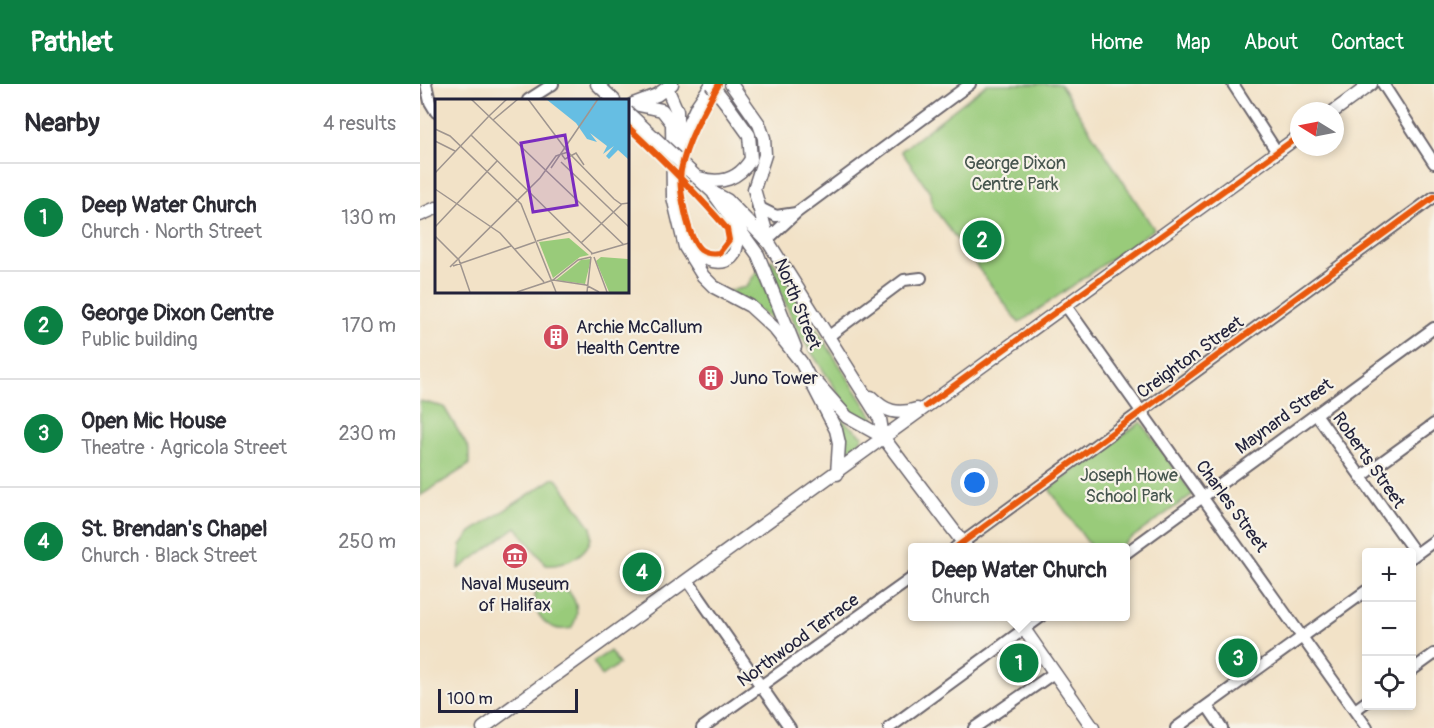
<!DOCTYPE html>
<meta charset="utf-8">
<style>
:root{--surface:#fff;--page:#f2f2f3;--text:#2b2b33;--muted:#7c7c81;--line:#e1e1e2;--accent:#0b8043}
body{margin:0;font-family:Pangolin,sans-serif;background:var(--page);color:var(--text)}
.controls{position:absolute;right:18px;bottom:18px;display:grid;overflow:hidden;border-radius:6px;box-shadow:0 3px 9px #0003}
.controls button{width:54px;height:54px;display:grid;place-items:center;padding:0;border:0;border-bottom:2px solid var(--line);background:var(--surface);color:var(--text);font:30px sans-serif}
.compass{position:absolute;left:870px;top:18px;width:54px;height:54px;border-radius:50%;background:var(--surface);box-shadow:0 3px 9px #0003;rotate:280deg}
.scale{position:absolute;left:18px;bottom:15px;width:140px;box-sizing:border-box;padding-left:6px;border:3px solid #22223b;border-top:0;font-size:16px;line-height:21px;white-space:nowrap;color:#22223b;-webkit-text-stroke:4px #f7f3e8;paint-order:stroke}
.you{position:absolute;left:555px;top:399px;width:21px;height:21px;margin:-15px;border:4px solid #fff;border-radius:50%;background:#1a73e8;box-shadow:0 0 0 9px #1a73e833}
.badge{display:grid;place-items:center;width:39px;height:39px;border-radius:50%;background:var(--accent);color:#fff;font-size:20px;font-weight:700}
.pin{position:absolute;translate:-50% -50%;border:3px solid #fff;box-shadow:0 2px 6px #0006}
.popup{position:absolute;left:488px;top:459px;width:222px;height:78px;box-sizing:border-box;display:grid;place-content:center;border-radius:6px;background:var(--surface);filter:drop-shadow(0 2px 4px #0005);font-size:20px;white-space:nowrap;color:var(--muted)}
.popup b{font-size:22px;color:var(--text)}
.popup::after{content:'';position:absolute;left:50%;top:100%;margin-left:-12px;border:12px solid transparent;border-top-color:var(--surface)}
.list{margin:0;padding:0;list-style:none}
h2{display:flex;justify-content:space-between;align-items:center;height:78px;margin:0;padding:0 24px;font-size:26px}
h2 small{font-size:20px;font-weight:400;color:var(--muted)}
.list li{display:grid;grid-template-columns:39px 1fr auto;gap:18px;align-items:center;box-sizing:border-box;height:108px;padding:0 24px;border-top:2px solid var(--line)}
.list b{display:block;font-size:22px;white-space:nowrap}
.list p{margin:0;font-size:20px;white-space:nowrap;color:var(--muted)}
.list em{font-size:20px;font-style:normal;color:var(--muted)}
.icon{flex:none;width:33px;height:33px;fill:none;stroke:currentColor;stroke-width:2;stroke-linecap:round;stroke-linejoin:round}
.map{position:relative;flex:none;width:1014px;height:644px;overflow:hidden}
header{display:flex;align-items:center;gap:36px;box-sizing:border-box;height:84px;padding:0 30px;background:var(--accent);color:#fff}
header strong{font-size:28px}
nav{display:flex;gap:33px;margin-inline-start:auto;font-size:21px}
main{display:flex}
aside{flex:1;background:var(--surface)}
.map>svg:first-child{display:block}
.green{fill:#99cb7a;stroke:#5e765a;stroke-width:1.5}
.lines{fill:none;stroke-linecap:round;stroke-linejoin:round}
.minor-casing{stroke:#6b656c;stroke-width:14}
.major-casing{stroke:#6b656c;stroke-width:15}
.minor{stroke:#fff;stroke-width:10}
.major{stroke:#fff;stroke-width:12}
.major-bridge-casing{stroke:#6b656c;stroke-width:15;stroke-linecap:butt}
.major-bridge{stroke:#fff;stroke-width:12}
.cycleway-casing{stroke:#f7f3e8;stroke-width:10}
.cycleway{stroke:#e8590c;stroke-width:6}
.labels{text-anchor:middle;stroke-width:4.5;stroke-linejoin:round;paint-order:stroke}
.park-label{font-size:18px;fill:#46554e;stroke:#f7f3e8}
.street-label{font-size:18px;fill:#22223b;stroke:#f7f3e8}
.poi-label{font-size:18px;fill:#22223b;stroke:#f7f3e8;text-anchor:start}
.inset-road{fill:none;stroke:#9f958f;stroke-width:1.5}
.view{fill:#7b2cbf;fill-opacity:0.15;stroke:#7b2cbf;stroke-width:3}
.inset-edge{fill:none;stroke:#22223b;stroke-width:3}
</style>
<header>
<strong>Pathlet</strong>
<nav><a>Home</a><a>Map</a><a>About</a><a>Contact</a></nav>
</header>
<main>
<aside>
<h2>Nearby<small>4 results</small></h2>
<ul class="list">
<li><span class="badge">1</span><div><b>Deep Water Church</b><p>Church · North Street</p></div><em>130 m</em></li>
<li><span class="badge">2</span><div><b>George Dixon Centre</b><p>Public building</p></div><em>170 m</em></li>
<li><span class="badge">3</span><div><b>Open Mic House</b><p>Theatre · Agricola Street</p></div><em>230 m</em></li>
<li><span class="badge">4</span><div><b>St. Brendan's Chapel</b><p>Church · Black Street</p></div><em>250 m</em></li>
</ul>
</aside>
<div class="map">
<svg width="1014" height="644" viewBox="0 0 1014 644">
<rect width="100%" height="100%" fill="#f7f3e8"/>
<filter id="ink" filterUnits="userSpaceOnUse"><feTurbulence type="fractalNoise" baseFrequency=".0167" numOctaves="2"/><feDisplacementMap in="SourceGraphic" scale="12" xChannelSelector="R" yChannelSelector="G"/><feConvolveMatrix kernelMatrix="1 2 1 2 8 2 1 2 1" color-interpolation-filters="sRGB"/></filter>
<filter id="wash" filterUnits="userSpaceOnUse"><feTurbulence type="fractalNoise" baseFrequency=".008" numOctaves="4" result="noise"/><feDisplacementMap in="SourceGraphic" scale="24" xChannelSelector="R" yChannelSelector="G"/><feGaussianBlur stdDeviation="1.35" result="paint"/><feColorMatrix in="noise" values="0 0 0 0 0 0 0 0 0 0 0 0 0 0 0 0 0 1.4 0 .05"/><feComposite in="paint" operator="in"/></filter>
<g filter="url(#wash)">
<rect width="100%" height="100%" fill="#f2e2c7"/>
<path class="green" d="M567 0H640L734 145 599 239 512 122 511 109 481 67Z
M352 176 455 336 454 339 438 333 429 325 381 253 347 179Z
M338 186 358 234 355 237 308 207 326 203Z
M0 317 24 323 49 365V381L0 412Z
M417 332 443 352 439 359 424 369 415 334Z
M721 338 773 410 699 463H671L629 405Z
M134 394 138 396 171 443C176 467 146 483 126 481L96 443 39 485 41 461 51 448Z
M133 497C153 504 164 526 151 544 126 552 105 521 119 500Z
M190 567 199 580 182 592 173 578Z"/>
</g>
<g filter="url(#ink)">
<g class="lines">
<g class="minor-casing">
<path id="minor" d="M6 0 10 18 16 28
M813 0 857 68
M963 0 1014 79
M108 16 133 0
M338 123 356 132 376 129
M349 154 376 129 550 0
M646 222 947 644
M409 252 484 196 501 194
M896 330 996 470
M941 393 1014 340
M535 464 1014 113
M706 469 1014 244
M992 473 1014 457
M268 497 370 644
M992 586 1014 570
M787 622 802 644
M935 626 946 618
M282 644 492 494
M469 644 622 532
M554 644 634 589
M756 644 946 507"/>
</g>
<g class="major-casing">
<path id="major" d="M177 0 194 16
M311 0 339 40 344 54 345 71 334 105 349 158
M247 4 257 27V48
M213 20 237 11 252 0
M214 20 242 26 252 39 253 113 265 163 283 192 294 203 330 222 354 244 381 278 416 346 419 359 417 390
M914 27 951 0
M255 69 277 22 292 0
M271 88 294 109 307 116 349 159 460 335 463 353 547 464
M279 94C301 101 319 95 331 75L329 51 306 19
M294 110 338 171 375 263
M0 131 16 124
M268 165C297 185 323 184 316 142
M396 298 427 333 463 353
M451 313C466 328 477 331 497 325
M595 532 673 644
M63 644 879 52"/>
</g>
<use href="#minor" class="minor"/>
<use href="#major" class="major"/>
<g class="major-bridge-casing">
<path id="major-bridge" d="M291 0 306 19
M207 28 271 88"/>
</g>
<use href="#major-bridge" class="major-bridge"/>
<g class="cycleway-casing">
<path id="cycleway" d="M207 42C242 75 276 108 307 145L309 156 299 169C293 170 287 170 281 166 268 156 258 102 261 86 267 56 284 27 299 0
M506 322 879 52
M535 464 1014 113"/>
</g>
<use href="#cycleway" class="cycleway"/>
</g>
</g>
<defs>
<g id="building-disc" transform="scale(1.35)"><circle r="9.5" fill="#d1495b" stroke="#f7f3e8"/><path d="M-4-6H4V6H1V3H-1V6H-4ZM-2.5-4.3h1.7v1.8h-1.7ZM.8-4.3h1.7v1.8H.8ZM-2.5-1h1.7V.8h-1.7ZM.8-1h1.7V.8H.8Z" fill="#fff"/></g>
<g id="museum-disc" transform="scale(1.35)"><circle r="9.5" fill="#d1495b" stroke="#f7f3e8"/><path d="M0-6L6-3V-2H-6V-3ZM-5-1h2V3h-2ZM-1-1h2V3h-2ZM3-1h2V3H3ZM-6 4H6V6H-6Z" fill="#fff"/></g>
</defs>
<g fill-rule="evenodd">
<use href="#building-disc" x="136" y="253"/>
<use href="#building-disc" x="291" y="294"/>
<use href="#museum-disc" x="95" y="472"/>
</g>
<g class="labels">
<g class="park-label">
<text x="595" y="85">George Dixon<tspan x="595" dy="21">Centre Park</tspan></text>
<text x="709" y="397">Joseph Howe<tspan x="709" dy="21">School Park</tspan></text>
</g>
<g class="street-label">
<text transform="translate(378 220) rotate(68)" y="6">North Street</text>
<text transform="translate(770 273) rotate(-36)" y="6">Creighton Street</text>
<text transform="translate(864 332) rotate(-36)" y="6">Maynard Street</text>
<text transform="translate(949 376) rotate(55)" y="6">Roberts Street</text>
<text transform="translate(812 422) rotate(54)" y="6">Charles Street</text>
<text transform="translate(378 556) rotate(-36)" y="6">Northwood Terrace</text>
</g>
<g class="poi-label">
<text x="156" y="249">Archie McCallum<tspan x="156" dy="21">Health Centre</tspan></text>
<text x="310" y="300">Juno Tower</text>
<text x="95" y="506" text-anchor="middle">Naval Museum<tspan x="95" dy="21">of Halifax</tspan></text>
</g>
</g>
<g transform="translate(15 15)">
<rect width="194" height="194" fill="#f2e2c7"/>
<path d="M134 139 154 156 145 158 118 179 104 143ZM166 158 193 160V193H174L161 162ZM156 160 150 185 121 181 146 161Z" fill="#99cb7a"/>
<path d="M111 0H193V60L183 51 174 60 171 57 179 47 168 55 172 47 155 34 162 43 152 40 141 24Z" fill="#66bee3"/>
<path class="inset-road" d="M36 0 189 146M93 0 132 52 179 100 186 105 194 104M54 17 72 0M58 21 83 0M0 30 15 37 86 105 121 193M36 36 135 133M0 42 20 52M127 56 130 60 141 54 149 66M126 63 194 128M116 69 163 0M0 74 54 17M0 90 65 134 109 183M0 128 62 62M0 137 24 161 35 193M102 142 135 133 158 155M146 144 187 105M80 150 100 143M156 155 194 144M159 158 172 193M18 167 76 147M15 168 105 79 121 57 133 53M118 181 151 186 164 193M82 193 118 181 143 161 156 158M152 193 156 158"/>
<path class="view" d="M130 36 142 106 98 113 86 44Z"/>
<rect width="194" height="194" class="inset-edge"/>
</g>
</svg>
<div class="controls">
<button>+</button>
<button>−</button>
<button><svg class="icon" aria-label="locate" viewBox="0 0 24 24"><circle cx="12" cy="12" r="6"/><path d="M12 2v4M12 18v4M2 12h4M18 12h4"/></svg></button>
</div>
<svg class="compass" viewBox="-18 -18 36 36"><path d="M0-13l5 13h-10z" fill="#e53935"/><path d="M0 13l5-13h-10z" fill="#7c7c81"/></svg>
<div class="scale">100 m</div>
<div class="you"></div>
<div class="pin badge" style="left:599px;top:579px">1</div>
<div class="popup"><b>Deep Water Church</b>Church</div>
<div class="pin badge" style="left:562px;top:156px">2</div>
<div class="pin badge" style="left:818px;top:574px">3</div>
<div class="pin badge" style="left:222px;top:488px">4</div>
</div>
</main>
